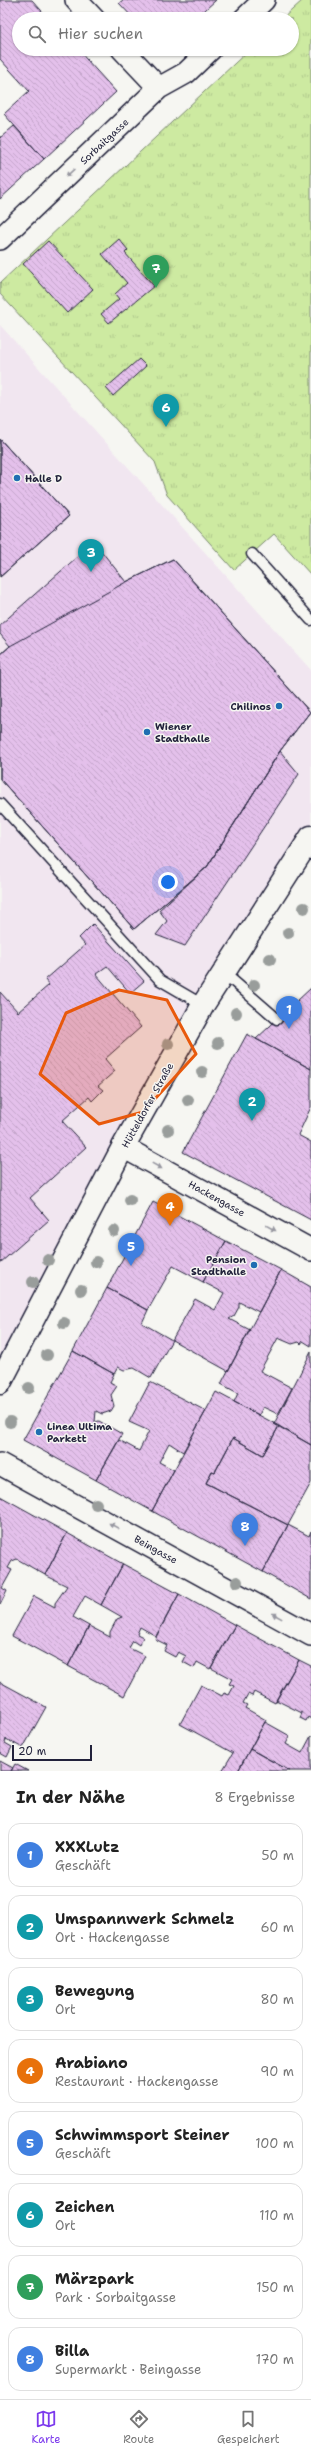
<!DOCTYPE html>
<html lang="de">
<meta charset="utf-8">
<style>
:root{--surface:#fff;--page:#f2f2f2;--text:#222;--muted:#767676;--line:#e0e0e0;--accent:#7c3aed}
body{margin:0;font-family:"Shantell Sans",sans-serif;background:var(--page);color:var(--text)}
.scale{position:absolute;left:12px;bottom:10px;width:80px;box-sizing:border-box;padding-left:4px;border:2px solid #22223b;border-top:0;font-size:11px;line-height:14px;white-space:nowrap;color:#22223b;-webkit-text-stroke:3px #f6f6f2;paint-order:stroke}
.you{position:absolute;left:168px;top:882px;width:14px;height:14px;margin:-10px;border:3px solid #fff;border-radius:50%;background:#1a73e8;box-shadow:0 0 0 6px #1a73e833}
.badge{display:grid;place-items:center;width:26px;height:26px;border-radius:50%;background:var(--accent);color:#fff;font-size:13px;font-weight:700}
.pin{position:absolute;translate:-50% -33px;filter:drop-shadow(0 1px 2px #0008)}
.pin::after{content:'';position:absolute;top:21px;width:14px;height:12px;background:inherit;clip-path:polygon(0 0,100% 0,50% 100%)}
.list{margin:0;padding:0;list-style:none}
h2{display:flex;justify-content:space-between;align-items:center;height:52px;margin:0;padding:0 16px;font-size:17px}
h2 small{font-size:13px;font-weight:400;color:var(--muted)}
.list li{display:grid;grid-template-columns:26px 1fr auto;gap:12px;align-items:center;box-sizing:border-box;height:64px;margin:0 8px 8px;padding:0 8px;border:1px solid var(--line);border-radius:12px}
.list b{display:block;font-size:15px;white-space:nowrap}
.list p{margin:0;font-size:13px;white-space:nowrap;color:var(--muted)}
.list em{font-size:13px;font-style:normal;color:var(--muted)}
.icon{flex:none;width:22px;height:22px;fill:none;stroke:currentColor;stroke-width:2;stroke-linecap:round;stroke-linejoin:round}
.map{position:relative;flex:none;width:311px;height:1771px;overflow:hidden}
.search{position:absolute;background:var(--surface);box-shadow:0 1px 3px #0004;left:12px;right:12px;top:12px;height:44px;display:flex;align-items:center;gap:10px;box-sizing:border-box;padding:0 14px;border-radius:22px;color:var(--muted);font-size:15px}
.sheet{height:628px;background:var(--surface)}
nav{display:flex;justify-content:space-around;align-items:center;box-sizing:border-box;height:56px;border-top:1px solid var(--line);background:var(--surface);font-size:11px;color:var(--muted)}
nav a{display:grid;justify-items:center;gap:2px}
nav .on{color:var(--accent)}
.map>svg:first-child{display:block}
.built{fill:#f1e6f0}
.park{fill:url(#park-tufts);stroke:#78866e}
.building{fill:url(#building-back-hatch);stroke:#22223b}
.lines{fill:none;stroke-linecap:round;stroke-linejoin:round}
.service-casing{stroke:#22223b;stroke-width:13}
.minor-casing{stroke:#22223b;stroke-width:24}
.secondary-casing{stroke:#22223b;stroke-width:25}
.service{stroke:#f6f6f2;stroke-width:10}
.minor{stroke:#f6f6f2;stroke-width:21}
.secondary{stroke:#f6f6f2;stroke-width:22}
.tree{fill:#999d9b}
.oneway{fill:#9797a0}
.marked{fill:#e8590c;fill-opacity:0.2;stroke:#e8590c;stroke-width:3;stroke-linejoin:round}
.poi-dot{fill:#1f6fb2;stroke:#f6f6f2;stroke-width:1.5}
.labels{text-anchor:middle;stroke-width:3;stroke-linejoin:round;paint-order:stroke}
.street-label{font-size:10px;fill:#22223b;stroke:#f6f6f2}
.poi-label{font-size:10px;font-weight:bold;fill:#22223b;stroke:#f6f6f2;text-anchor:start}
</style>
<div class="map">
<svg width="311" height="1771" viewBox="0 0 311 1771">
<defs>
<pattern id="park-tufts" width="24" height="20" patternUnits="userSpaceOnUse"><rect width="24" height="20" fill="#cdeaa1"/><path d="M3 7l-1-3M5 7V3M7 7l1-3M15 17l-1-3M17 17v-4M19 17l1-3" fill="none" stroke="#b0c88c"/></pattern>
<pattern id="building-back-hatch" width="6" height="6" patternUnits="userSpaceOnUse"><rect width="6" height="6" fill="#e4c0eb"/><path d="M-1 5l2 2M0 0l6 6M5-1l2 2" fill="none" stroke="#c3a5ca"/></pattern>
</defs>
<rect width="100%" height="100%" fill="#f6f6f2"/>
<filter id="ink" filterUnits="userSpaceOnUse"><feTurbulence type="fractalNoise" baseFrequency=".025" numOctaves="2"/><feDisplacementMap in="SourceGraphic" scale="8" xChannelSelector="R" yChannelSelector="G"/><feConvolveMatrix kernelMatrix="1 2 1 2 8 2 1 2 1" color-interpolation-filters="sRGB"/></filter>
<g filter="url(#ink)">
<path class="built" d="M0 325 311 670V838L0 1383Z"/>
<path class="park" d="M303 0H311V575L274 534 234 570 167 495 155 462 0 294V283L250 49H292V19H282Z"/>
<path class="building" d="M0 0H32L49 19H19V49H77L116 92 44 159 4 114 29 91 0 59Z
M123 0H216L195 19H134L119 3Z
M14 126 44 159 0 199V138Z
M119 239 128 250 125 253 154 286 109 323 101 314 119 299 115 294 127 283 102 254Z
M48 241 93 289 67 313 23 264Z
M139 359 146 366 113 396 106 388Z
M0 439 69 516 0 577Z
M0 439 69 516 0 577Z
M94 542 126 582 173 559 310 712 280 751 207 867 134 929 0 779V655L10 646 0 634V625Z
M173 559 310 712 280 751 207 867 134 929 0 779V655L10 646 126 582Z
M280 751 299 774 185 946 156 935 167 921 159 910 207 867Z
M93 924 144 981 130 993 107 966 96 974 141 1027 105 1059 115 1071 98 1086 103 1090 92 1101 89 1097 62 1121 86 1147 30 1198 49 1220 0 1263V992L18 1012 49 985 45 980 85 945 79 938Z
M311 988V1069L256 1039Z
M247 1034 311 1069V1107L298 1135 311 1142V1220L183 1152Z
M153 1202 226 1241 203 1282 173 1266 148 1310 107 1288Z
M226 1241 281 1270 259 1312 239 1302V1307L234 1316 229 1319 250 1330 228 1371 172 1340 195 1299 215 1310 224 1293 203 1282Z
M281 1270 311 1287V1346L303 1341 301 1344 299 1342 292 1344 278 1338 260 1371 292 1388 278 1414 263 1407 259 1415 234 1402 238 1393 221 1384Z
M107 1288 148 1310 142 1323 172 1340 151 1378 134 1368 124 1370 118 1367 114 1374 73 1351Z
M73 1351 114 1374 110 1382 117 1386 111 1395 114 1406 111 1411 102 1414 96 1411 95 1422 99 1421 122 1434 96 1480 23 1440Z
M311 1352V1445L274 1424Z
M150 1382 206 1411 183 1452 169 1443 159 1462 174 1470 152 1511 96 1480 119 1440 139 1451 149 1431 129 1422Z
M216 1392 279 1426 263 1455 233 1438 215 1472 212 1471 206 1483 288 1525 263 1572 152 1511Z
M279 1426 311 1445V1483L288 1525 206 1483 212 1471 215 1472 233 1438 263 1455Z
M0 1496 67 1533 45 1575 17 1559 12 1561 8 1568 12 1570 2 1588 7 1591 0 1605Z
M288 1525 309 1536 311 1531V1599L263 1572Z
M67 1533 123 1564 101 1605 85 1596 73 1617 89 1626 68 1666 12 1636 34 1596 55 1607V1603L67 1586 45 1575Z
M123 1564 179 1594 156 1636 140 1627 137 1634 143 1637 139 1645 133 1641 129 1648 145 1656 124 1696 68 1666 89 1626 110 1637V1632L117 1619 122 1617 101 1605Z
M179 1594 235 1625 210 1669 197 1662 194 1668 183 1662 186 1656 178 1652 175 1657 164 1651 167 1645 155 1639Z
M235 1625 299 1660 275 1703 254 1692 252 1696 248 1694 243 1703 247 1705 245 1708 266 1720 238 1771H222L233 1753 180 1724 201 1685 222 1696 224 1693 229 1695 234 1686 229 1684 232 1679 211 1668Z
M299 1660 311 1666V1719L308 1717 306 1721 300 1718 302 1713 276 1700Z
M0 1682 46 1707 23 1748 6 1739 5 1743 12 1747 7 1757 0 1753Z
M265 1722 290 1736 286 1744 302 1753 311 1736V1771H290L250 1749Z
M250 1749 290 1771H238Z
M0 1761 13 1768 11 1771H0Z
M15 1764 28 1771H11Z"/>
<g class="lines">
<g class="service-casing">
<path id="service" d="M252 554 311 620
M0 804 160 980 203 1005
M224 973 277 1019"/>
</g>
<g class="minor-casing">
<path id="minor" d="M76 0 94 19
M244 19 264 0
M122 49 159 88
M0 239 159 88 186 73 211 49
M123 1147 311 1250
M0 1464 311 1635"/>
</g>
<g class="secondary-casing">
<path id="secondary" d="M0 1383 123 1147 203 1005 311 837"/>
</g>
<use href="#service" class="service"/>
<use href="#minor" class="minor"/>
<use href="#secondary" class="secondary"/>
</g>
<g class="tree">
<circle cx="304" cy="908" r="6"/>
<circle cx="288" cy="933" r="6"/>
<circle cx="270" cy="959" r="6"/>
<circle cx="254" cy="985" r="6"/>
<circle cx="236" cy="1013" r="6"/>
<circle cx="218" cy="1043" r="6"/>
<circle cx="168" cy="1044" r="6"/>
<circle cx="202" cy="1072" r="6"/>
<circle cx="188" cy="1100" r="6"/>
<circle cx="168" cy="1130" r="6"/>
<circle cx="130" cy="1200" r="6"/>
<circle cx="114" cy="1231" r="6"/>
<circle cx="48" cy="1260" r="6"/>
<circle cx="96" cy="1262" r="6"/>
<circle cx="33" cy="1282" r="6"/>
<circle cx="81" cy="1290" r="6"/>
<circle cx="64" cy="1323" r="6"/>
<circle cx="47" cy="1355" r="6"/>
<circle cx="29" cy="1388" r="6"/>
<circle cx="10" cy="1422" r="6"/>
<circle cx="96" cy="1504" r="6"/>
<circle cx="237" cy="1582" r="6"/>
</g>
<defs><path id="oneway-solid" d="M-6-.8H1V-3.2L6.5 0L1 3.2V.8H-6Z"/></defs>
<g class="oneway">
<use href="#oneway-solid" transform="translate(70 173) rotate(137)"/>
<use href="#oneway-solid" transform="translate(157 1166) rotate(29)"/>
<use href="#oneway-solid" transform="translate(271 1228) rotate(29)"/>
<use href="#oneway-solid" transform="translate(114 1526) rotate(-151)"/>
<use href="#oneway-solid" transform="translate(277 1616) rotate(-151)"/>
</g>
</g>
<path class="marked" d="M119 990 167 1000 196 1054 143 1112 99 1124 40 1074 66 1013Z"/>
<g class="poi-dot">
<circle cx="17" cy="478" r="4"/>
<circle cx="279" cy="706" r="4"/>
<circle cx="147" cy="732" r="4"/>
<circle cx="254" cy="1265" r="4"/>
<circle cx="39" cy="1432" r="4"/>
</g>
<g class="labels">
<g class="street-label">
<text transform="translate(104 141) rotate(-43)" y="4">Sorbaitgasse</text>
<text transform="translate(147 1105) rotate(-61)" y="4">Hütteldorfer Straße</text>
<text transform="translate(217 1198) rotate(29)" y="4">Hackengasse</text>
<text transform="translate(156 1549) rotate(29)" y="4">Beingasse</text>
</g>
<g class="poi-label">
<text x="25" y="482">Halle D</text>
<text x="271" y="710" text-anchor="end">Chilinos</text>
<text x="155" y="730">Wiener<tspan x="155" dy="12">Stadthalle</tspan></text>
<text x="246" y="1263" text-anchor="end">Pension<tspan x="246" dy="12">Stadthalle</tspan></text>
<text x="47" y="1430">Linea Ultima<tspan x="47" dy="12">Parkett</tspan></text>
</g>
</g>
</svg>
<div class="scale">20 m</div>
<div class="you"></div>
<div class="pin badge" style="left:289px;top:1029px;background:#3f7fe0">1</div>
<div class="pin badge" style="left:252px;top:1121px;background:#0f9aa8">2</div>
<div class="pin badge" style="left:91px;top:572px;background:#0f9aa8">3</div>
<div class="pin badge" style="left:170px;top:1226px;background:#e8710a">4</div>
<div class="pin badge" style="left:131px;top:1266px;background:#3f7fe0">5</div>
<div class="pin badge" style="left:166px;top:427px;background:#0f9aa8">6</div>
<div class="pin badge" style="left:156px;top:288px;background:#2e9e5b">7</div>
<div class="pin badge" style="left:245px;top:1546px;background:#3f7fe0">8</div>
<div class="search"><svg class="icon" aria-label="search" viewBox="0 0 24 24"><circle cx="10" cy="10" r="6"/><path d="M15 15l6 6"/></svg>Hier suchen</div>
</div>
<section class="sheet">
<h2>In der Nähe<small>8 Ergebnisse</small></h2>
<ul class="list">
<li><span class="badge" style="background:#3f7fe0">1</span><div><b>XXXLutz</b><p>Geschäft</p></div><em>50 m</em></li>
<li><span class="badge" style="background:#0f9aa8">2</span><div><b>Umspannwerk Schmelz</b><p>Ort · Hackengasse</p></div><em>60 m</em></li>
<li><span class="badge" style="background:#0f9aa8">3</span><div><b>Bewegung</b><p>Ort</p></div><em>80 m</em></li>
<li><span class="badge" style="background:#e8710a">4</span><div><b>Arabiano</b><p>Restaurant · Hackengasse</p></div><em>90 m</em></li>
<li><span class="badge" style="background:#3f7fe0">5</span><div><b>Schwimmsport Steiner</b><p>Geschäft</p></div><em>100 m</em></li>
<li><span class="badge" style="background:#0f9aa8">6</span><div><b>Zeichen</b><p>Ort</p></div><em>110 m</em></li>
<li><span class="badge" style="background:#2e9e5b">7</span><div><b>Märzpark</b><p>Park · Sorbaitgasse</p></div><em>150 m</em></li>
<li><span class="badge" style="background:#3f7fe0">8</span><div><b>Billa</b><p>Supermarkt · Beingasse</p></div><em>170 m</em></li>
</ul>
</section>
<nav>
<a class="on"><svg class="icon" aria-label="map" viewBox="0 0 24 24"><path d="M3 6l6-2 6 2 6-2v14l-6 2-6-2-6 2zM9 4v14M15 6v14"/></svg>Karte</a>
<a><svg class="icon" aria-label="directions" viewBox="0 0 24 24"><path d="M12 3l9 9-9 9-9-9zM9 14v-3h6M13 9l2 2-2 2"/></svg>Route</a>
<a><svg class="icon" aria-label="saved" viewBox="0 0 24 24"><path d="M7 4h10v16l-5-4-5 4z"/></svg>Gespeichert</a>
</nav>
